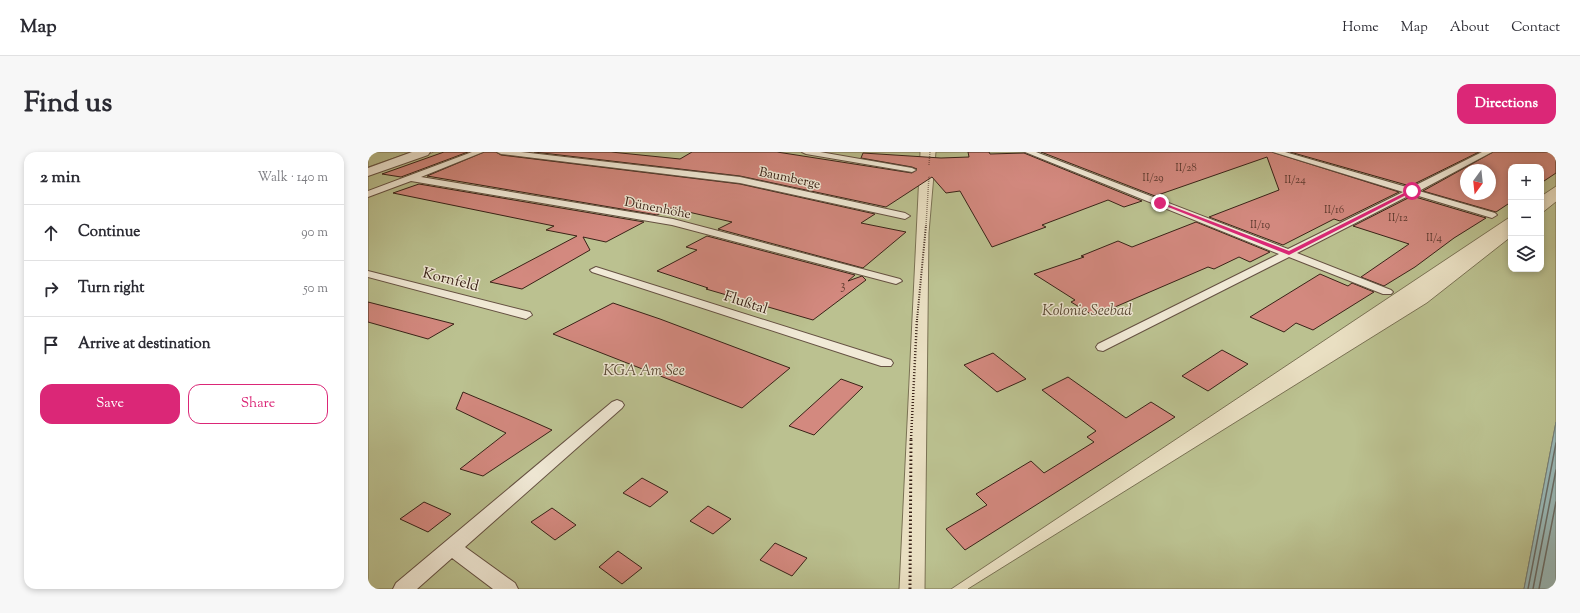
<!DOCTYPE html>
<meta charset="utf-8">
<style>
:root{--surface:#fff;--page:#f7f7f7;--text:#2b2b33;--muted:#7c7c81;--line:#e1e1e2;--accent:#db2777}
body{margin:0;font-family:"Sorts Mill Goudy",serif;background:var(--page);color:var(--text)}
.controls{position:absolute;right:12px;top:12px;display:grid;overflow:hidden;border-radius:8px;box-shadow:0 2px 6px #0003}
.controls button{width:36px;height:36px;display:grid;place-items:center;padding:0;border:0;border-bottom:1px solid var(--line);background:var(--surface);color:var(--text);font:20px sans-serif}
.compass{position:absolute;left:1092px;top:12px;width:36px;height:36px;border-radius:50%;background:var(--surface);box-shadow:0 2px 6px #0003;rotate:195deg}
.stop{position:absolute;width:12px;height:12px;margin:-9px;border:3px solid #db2777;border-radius:50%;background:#fff}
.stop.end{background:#db2777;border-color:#fff;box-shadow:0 1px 4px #0008}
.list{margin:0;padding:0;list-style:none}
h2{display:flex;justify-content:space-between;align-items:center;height:52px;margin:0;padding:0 16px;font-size:17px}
h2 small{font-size:13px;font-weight:400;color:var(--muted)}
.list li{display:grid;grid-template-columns:26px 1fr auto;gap:12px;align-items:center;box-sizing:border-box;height:56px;padding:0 16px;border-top:1px solid var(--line)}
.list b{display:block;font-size:15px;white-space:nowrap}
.list em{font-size:13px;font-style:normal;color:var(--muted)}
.actions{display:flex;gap:8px;padding:12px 16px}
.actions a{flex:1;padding:9px 0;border:1px solid var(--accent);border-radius:12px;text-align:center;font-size:14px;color:var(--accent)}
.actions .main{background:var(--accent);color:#fff}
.icon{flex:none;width:22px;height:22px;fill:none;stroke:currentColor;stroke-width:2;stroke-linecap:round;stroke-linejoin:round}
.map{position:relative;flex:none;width:1188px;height:437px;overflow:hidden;border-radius:12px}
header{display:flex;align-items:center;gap:24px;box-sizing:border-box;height:56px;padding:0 20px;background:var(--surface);border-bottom:1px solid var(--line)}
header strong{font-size:19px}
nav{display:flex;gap:22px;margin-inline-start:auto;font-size:14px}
.intro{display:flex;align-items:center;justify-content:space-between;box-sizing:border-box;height:96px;padding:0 24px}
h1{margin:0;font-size:28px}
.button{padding:10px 18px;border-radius:12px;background:var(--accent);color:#fff;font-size:14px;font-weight:700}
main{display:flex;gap:24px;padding:0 24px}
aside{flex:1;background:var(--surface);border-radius:12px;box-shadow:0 2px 6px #0003}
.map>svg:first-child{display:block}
.green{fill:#bbc190;stroke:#7a7254;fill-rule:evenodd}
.water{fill:#9abbbb;stroke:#737e79}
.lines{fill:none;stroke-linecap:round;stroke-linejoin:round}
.shore{stroke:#6a6e69;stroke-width:1.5}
.building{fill:#d3897f;stroke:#392217;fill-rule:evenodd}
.lane-casing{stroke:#655142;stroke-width:2}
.street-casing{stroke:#655142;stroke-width:2}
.path-far3{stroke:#392217;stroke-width:1.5;stroke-dasharray:0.5 1.5;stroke-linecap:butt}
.path-far2{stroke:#392217;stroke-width:2;stroke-dasharray:1 1.5;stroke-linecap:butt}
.path-far1{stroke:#392217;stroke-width:2.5;stroke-dasharray:1 2;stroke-linecap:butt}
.path{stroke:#392217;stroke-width:3;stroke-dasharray:1.5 2.5;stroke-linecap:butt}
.lane{fill:#f1ead7;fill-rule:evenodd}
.street{fill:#f1ead7;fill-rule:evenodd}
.route{fill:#db2777}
.labels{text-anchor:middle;stroke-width:3;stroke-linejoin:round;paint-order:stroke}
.far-number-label{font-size:11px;fill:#603c31}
.far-street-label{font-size:13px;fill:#392217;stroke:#f1ead7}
.number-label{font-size:13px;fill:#603c31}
.street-label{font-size:15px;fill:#392217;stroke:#f1ead7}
.park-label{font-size:15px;font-style:italic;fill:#5a4a35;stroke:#f1ead7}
</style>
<header>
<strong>Map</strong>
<nav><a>Home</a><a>Map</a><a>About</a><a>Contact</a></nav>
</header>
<div class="intro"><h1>Find us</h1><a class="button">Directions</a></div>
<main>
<aside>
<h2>2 min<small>Walk · 140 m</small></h2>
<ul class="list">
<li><svg class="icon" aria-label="ahead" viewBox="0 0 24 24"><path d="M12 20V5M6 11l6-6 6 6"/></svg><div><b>Continue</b></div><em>90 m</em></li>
<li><svg class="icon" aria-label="right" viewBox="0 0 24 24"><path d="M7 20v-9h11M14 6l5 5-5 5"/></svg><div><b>Turn right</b></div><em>50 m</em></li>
<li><svg class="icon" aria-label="arrive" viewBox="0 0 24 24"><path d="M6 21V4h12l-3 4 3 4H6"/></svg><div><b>Arrive at destination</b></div></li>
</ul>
<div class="actions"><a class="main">Save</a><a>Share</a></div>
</aside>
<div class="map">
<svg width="1188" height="437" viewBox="0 0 1188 437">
<rect width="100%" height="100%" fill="#e9dfc2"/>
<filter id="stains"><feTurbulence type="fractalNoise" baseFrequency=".005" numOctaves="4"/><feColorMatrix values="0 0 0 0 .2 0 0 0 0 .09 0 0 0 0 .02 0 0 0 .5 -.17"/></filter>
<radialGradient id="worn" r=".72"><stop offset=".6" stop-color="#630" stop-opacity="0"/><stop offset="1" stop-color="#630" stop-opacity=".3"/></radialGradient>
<path class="green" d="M0 0H43L0 15Z
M66 0H552L531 437H0V23Z
M568 0H1188V34L1173 44V15H1143V64L583 437H557L561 81ZM1098 18H1122V42H1098Z
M1188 50V270L1156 437H600L1059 151 1143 85V117H1173V62Z"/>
<path class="water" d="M1188 270V437H1156Z"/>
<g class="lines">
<path class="shore" d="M1160 437 1188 291
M1165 437 1188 318
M1171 437 1188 350"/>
</g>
<path class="building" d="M76 0H100L33 25 14 22Z
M116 0H128L133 3 372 32 507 62 493 71 538 80 495 116 350 77 364 70 303 56 289 63 59 24Z
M166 0H243L312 7 324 0H409L544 21 549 17 544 15 493 6 495 1 573 6 601 5 600 0H621L622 2 656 1 774 49 756 55 740 48 674 73 678 75 624 95 592 39 578 41 564 25 518 55 372 24Z
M673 0H904L1031 40 972 69 966 67 915 93 841 65 911 38 899 5 787 44Z
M922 0H1111L1042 34Z
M1125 0H1188V21L1173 31V15H1143V50L1128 60 1055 39ZM1098 18H1122V42H1098Z
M51 32 276 70 238 90 215 85 222 98 154 137 122 130 209 84 178 78 186 74 25 41Z
M1044 44 1118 66 1086 86 1047 115 1016 134 993 125 1041 92 985 74Z
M828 70 902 100 882 110 871 105 846 117 840 115 726 164 703 150 707 148 666 122 716 105 713 104 750 89 764 95Z
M339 84 487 123 480 129 494 124 498 128 445 168 338 137 340 136 289 119 329 98 318 95Z
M952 122 980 134 984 131 1006 140 945 178 928 171 916 180 882 165Z
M0 150 86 172 60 187 0 170Z
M245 151 292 167 422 216 374 256 185 182Z
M854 198 880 212 840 239 814 224Z
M625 201 658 227 629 240 596 213Z
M700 225 758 266 783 250 807 265 597 398 578 377 619 353 608 342 663 309 676 321 726 290 719 285 728 279 674 238Z
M473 227 495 235 446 283 421 274Z
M95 240 157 266 184 278 115 324 92 317 138 281 88 257Z
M274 326 300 340 282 355 255 341Z
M56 350 83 362 60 380 32 367Z
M340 354 363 367 345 382 322 369Z
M184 356 208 373 187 388 163 370Z
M407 391 439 406 424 424 392 408Z
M250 399 274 416 254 432 231 415Z"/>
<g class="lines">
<g class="lane-casing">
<path id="lane" d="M104 0H115L53 25 305 67 532 127 534 129 528 132 304 73 43 29 0 45V39Z
M129 0H153L372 25 537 61 542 64 537 67 372 31 133 2Z
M434 0H452L544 16 548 18 544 20 438 2Z
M657 0H668L920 97 1035 40 905 0H917L1042 36 1114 0H1124L1051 39 1127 61 1129 63 1124 66 1044 42 929 101 1023 138 1025 140 1023 142H1015L921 105 735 199 730 198 728 195 730 192 911 102Z
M228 115 523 208 525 211 523 214H513L224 120 222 118Z
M0 119 162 160 164 163 158 167 0 125Z
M249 248 254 250 256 253 254 256 97 395 147 431 150 437H125L84 406 49 437H25L28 431 244 250Z"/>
</g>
<g class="street-casing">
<path id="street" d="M44 0H62L60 3 0 24V16Z"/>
</g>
<path class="path-far3" d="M561 13 562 0
M558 74 561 24"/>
<path class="path-far2" d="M549 168 558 73"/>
<path class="path-far1" d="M543 287 549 167"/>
<path class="path" d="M542 437 543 286"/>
<use href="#lane" class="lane"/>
<use href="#street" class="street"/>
</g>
<path class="route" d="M1042 38 1046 39 921 103 790 51 793 50 921 99Z"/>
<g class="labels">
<g class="far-number-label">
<text x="818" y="19">II/28</text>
<text x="785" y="29">II/29</text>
<text x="927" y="31">II/24</text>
<text x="966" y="61">II/16</text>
<text x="1030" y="69">II/12</text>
<text x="892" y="76">II/19</text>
<text x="1066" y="89">II/4</text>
</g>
<g class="far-street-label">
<text transform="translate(422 25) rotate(12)" y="5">Baumberge</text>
<text transform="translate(290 55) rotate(11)" y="5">Dünenhöhe</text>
</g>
<g class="number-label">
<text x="475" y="137">3</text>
</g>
<g class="street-label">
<text transform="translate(83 127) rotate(14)" y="5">Kornfeld</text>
<text transform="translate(378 150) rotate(18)" y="5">Flußtal</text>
</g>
<g class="park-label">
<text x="719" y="163">Kolonie Seebad</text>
<text x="276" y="223">KGA Am See</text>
</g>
</g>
<rect width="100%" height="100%" filter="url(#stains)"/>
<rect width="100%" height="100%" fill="url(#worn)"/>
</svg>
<div class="controls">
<button>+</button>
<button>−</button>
<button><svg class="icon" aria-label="layers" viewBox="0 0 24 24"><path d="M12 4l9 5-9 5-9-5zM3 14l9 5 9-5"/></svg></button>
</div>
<svg class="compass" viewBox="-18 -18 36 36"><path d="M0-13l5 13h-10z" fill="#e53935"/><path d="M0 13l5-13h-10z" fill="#7c7c81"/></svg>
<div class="stop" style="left:1044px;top:39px"></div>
<div class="stop end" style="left:792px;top:51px"></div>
</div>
</main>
